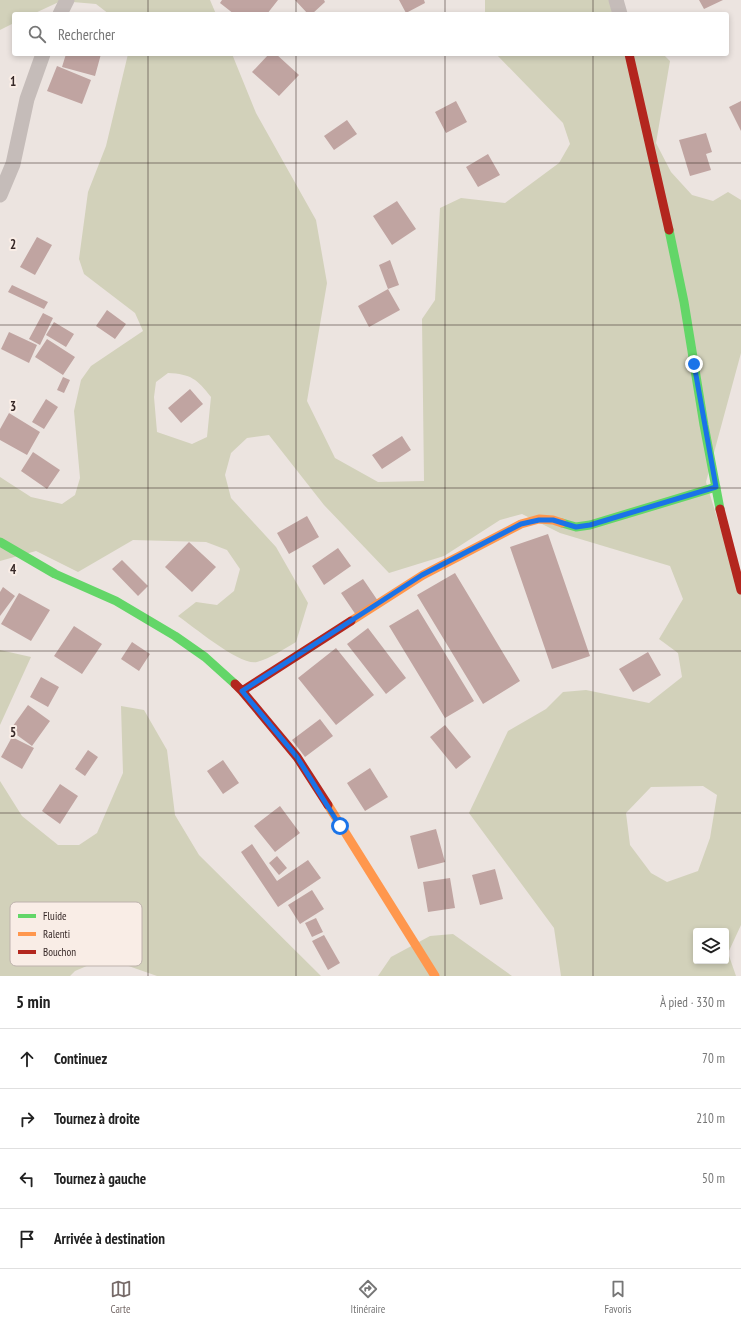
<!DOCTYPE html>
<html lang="fr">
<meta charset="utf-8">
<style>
:root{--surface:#fff;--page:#f2f2f2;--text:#222;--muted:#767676;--line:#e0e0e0;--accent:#766a68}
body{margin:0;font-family:"PT Sans Narrow",sans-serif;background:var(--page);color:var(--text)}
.controls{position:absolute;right:12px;bottom:12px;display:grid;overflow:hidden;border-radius:4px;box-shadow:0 2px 6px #0003}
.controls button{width:36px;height:36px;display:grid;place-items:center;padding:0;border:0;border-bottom:1px solid var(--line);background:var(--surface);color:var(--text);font:20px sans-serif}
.stop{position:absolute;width:12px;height:12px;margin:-9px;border:3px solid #1a73e8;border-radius:50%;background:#fff}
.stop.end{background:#1a73e8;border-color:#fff;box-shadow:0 1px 4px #0008}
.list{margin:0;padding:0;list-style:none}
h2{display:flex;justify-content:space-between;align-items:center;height:52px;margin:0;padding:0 16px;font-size:17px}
h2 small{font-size:13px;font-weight:400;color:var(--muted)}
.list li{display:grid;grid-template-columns:26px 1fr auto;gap:12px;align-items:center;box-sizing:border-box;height:60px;padding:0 16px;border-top:1px solid var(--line)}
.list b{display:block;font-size:15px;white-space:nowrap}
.list em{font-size:13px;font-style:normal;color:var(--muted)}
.icon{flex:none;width:22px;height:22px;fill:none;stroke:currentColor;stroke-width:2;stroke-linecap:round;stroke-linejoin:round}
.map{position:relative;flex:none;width:741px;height:976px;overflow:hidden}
.search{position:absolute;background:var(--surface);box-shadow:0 2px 6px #0003;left:12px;right:12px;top:12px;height:44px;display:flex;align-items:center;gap:10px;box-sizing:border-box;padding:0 14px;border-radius:4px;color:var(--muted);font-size:15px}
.sheet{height:292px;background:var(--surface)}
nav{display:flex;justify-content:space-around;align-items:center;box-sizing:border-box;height:56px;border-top:1px solid var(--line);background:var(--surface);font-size:11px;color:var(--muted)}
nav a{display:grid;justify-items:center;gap:2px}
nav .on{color:var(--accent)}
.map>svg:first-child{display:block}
.green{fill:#d2d1ba;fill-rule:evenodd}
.building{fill:#c0a4a1}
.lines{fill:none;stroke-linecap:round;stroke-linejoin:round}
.street{stroke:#c5bcb9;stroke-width:15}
.fast{stroke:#63d668;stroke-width:9}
.slow{stroke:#ff974d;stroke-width:9}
.jam{stroke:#b3261e;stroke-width:9}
.route{stroke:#1a73e8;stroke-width:5}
.grid{fill:none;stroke:#362827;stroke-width:1;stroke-opacity:0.55}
.key{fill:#f9ede6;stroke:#beb2ad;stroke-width:1}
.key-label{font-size:11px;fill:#362827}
.grid-label{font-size:13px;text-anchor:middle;font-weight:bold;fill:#362827;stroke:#f9ede6;stroke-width:4;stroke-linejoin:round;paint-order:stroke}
</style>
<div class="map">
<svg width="741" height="976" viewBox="0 0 741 976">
<rect width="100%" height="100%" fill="#ece4e0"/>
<path class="green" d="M0 0H210L216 14H109L96 4 61 1 33 14H14V23L0 30Z
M485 0H614L622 14H485Z
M128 54H232L256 113 316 220 327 283 307 401 335 458 378 482 424 481 422 319 435 300 440 208 461 198 505 203 559 163 570 144 563 123 496 54H663L670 61 656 143 671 172 692 195 713 201 728 192 741 200V353L706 482 741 595V925L728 953 736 976H561L554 928 469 813 508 731 546 709 563 692 586 690 649 703 682 677 678 653 659 639 683 599 670 566 560 533 522 514 500 520 444 556 389 573 324 505 269 435 247 438 231 453 225 475 231 498 276 547 308 603 296 642C284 649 271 658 257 662 240 666 194 627 178 616L196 602 217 605 234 591 240 569 227 550 206 542 133 540 78 572 36 551 0 561V477L31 497 62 504 75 495 80 478 74 411 81 380 91 366 143 331 135 313 84 274 79 259 88 192 106 146ZM168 373C191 374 197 379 211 397L207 437 192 444 157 432 154 397 156 382ZM703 786 717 795 710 838 698 871 667 882 651 873 630 845 626 813 651 787ZM696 931H726V961H696Z
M0 650 31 657 0 725Z
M121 706 144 710 167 750 175 815 199 855 321 976H157L120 963 96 962 75 971 70 976H0V781L22 816 58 845H79L97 833 123 773Z
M453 934 512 976H378L391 957 430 936Z"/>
<path class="building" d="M222 0H278L267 14H234L220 3Z
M295 0H324L325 2 312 14H308Z
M399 0H424L425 3 406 13Z
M699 0H723L704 9Z
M66 54H101L95 76 62 67Z
M269 54H276L299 75 279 96 252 72Z
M57 66 91 80 82 104 47 91Z
M456 101 467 122 446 133 435 112Z
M741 101V131L729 107Z
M347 120 357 134 334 150 324 136Z
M706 133 712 152 706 154 711 170 690 176 679 140Z
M488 154 500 175 478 187 466 167Z
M397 201 416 229 392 245 373 216Z
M37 237 52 245 35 275 20 267Z
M390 260 399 285 388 289 379 265Z
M12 285 48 302 44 309 8 292Z
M388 289 400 310 369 327 358 306Z
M107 310 126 324 115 339 96 326Z
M43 313 53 318 40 345 29 339Z
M54 322 74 334 66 347 46 335Z
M9 332 37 345 29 363 1 349Z
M47 339 75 357 63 375 35 357Z
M63 377 70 380 64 393 57 390Z
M190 389 203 404 181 423 168 408Z
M46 399 58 407 44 429 32 422Z
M9 413 40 432 27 455 0 440V429Z
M402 436 411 450 382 469 372 455Z
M33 452 60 470 47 489 21 471Z
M307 516 319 537 289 554 277 533Z
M548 534 590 656 552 669 510 547Z
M189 542 216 567 192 592 165 567Z
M338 548 351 566 324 585 312 566Z
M122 560 148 586 138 596 112 569Z
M455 573 520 681 483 704 417 595Z
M363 579 378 601 356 615 341 593Z
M3 587 15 596 0 616V592Z
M19 593 50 610 31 641 1 624Z
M418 609 474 701 445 718 389 626Z
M74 626 102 644 82 674 54 656Z
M368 628 406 678 386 694 347 644Z
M132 642 150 654 139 671 121 659Z
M336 648 374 695 336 725 298 678Z
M648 652 661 675 633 692 619 669Z
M41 677 59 687 48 707 30 697Z
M28 705 50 721 32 746 10 730Z
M320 719 333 736 305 757 292 740Z
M445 725 471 757 456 769 430 737Z
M12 737 34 748 22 769 1 757Z
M88 750 98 757 85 776 75 769Z
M223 760 239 783 223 794 207 771Z
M370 768 388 797 365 811 347 783Z
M60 784 78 796 60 824 42 811Z
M280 806 300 833 275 852 254 826Z
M436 829 445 862 418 869 410 836Z
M252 844 277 881 308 860 321 878 278 907 241 852Z
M277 856 287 868 279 875 269 863Z
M495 869 503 899 480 905 472 875Z
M450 878 455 908 428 912 423 882Z
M312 890 324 909 300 924 288 905Z
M316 918 323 932 312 937 305 923Z
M324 935 340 963 328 970 312 941Z"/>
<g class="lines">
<path class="street" d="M616 0 620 14
M60 14 67 0
M0 195 13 164 27 99 43 54"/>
<path class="fast" d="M669 230 684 302 704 425 720 509
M562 523 576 527 590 525 716 487
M0 542 55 574 116 601 175 636 205 657 235 684"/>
<path class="slow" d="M351 621 423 575 521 524 539 519 553 520 562 523
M328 805 435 976"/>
<path class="jam" d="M629 54 669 230
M720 509 741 590
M235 684 242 691 297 757 328 805
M242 691 351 621"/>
</g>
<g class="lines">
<path class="route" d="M340 826 297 757 242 691 422 575 521 524 539 520H553L576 527 590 525 716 487 694 364"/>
</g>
<path class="grid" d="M148 0V14M296 0V14M445 0V14M593 0V14M148 54V976M296 54V976M445 54V976M593 54V976M0 163H741M0 325H741M0 488H741M0 651H741M0 813H741"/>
<rect x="10" y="902" width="132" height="64" rx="6" class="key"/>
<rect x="18" y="914" width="18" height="4" fill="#63d668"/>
<rect x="18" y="932" width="18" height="4" fill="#ff974d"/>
<rect x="18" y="950" width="18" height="4" fill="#b3261e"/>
<g class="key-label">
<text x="43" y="920">Fluide</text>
<text x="43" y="938">Ralenti</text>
<text x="43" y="956">Bouchon</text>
</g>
<g class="grid-label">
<text x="13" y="86">1</text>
<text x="13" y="249">2</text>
<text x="13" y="411">3</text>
<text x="13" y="574">4</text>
<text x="13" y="737">5</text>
</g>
</svg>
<div class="controls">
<button><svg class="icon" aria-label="layers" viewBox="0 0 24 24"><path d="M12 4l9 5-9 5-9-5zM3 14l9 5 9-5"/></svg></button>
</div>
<div class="stop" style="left:340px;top:826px"></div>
<div class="stop end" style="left:694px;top:364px"></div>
<div class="search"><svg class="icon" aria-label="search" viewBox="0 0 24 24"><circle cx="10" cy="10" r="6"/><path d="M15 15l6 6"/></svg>Rechercher</div>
</div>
<section class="sheet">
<h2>5 min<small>À pied · 330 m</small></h2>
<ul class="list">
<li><svg class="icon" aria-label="ahead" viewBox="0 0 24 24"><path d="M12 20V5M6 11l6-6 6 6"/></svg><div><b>Continuez</b></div><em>70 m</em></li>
<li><svg class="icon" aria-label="right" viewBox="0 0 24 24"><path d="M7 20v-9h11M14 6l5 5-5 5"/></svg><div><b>Tournez à droite</b></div><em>210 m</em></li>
<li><svg class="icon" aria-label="left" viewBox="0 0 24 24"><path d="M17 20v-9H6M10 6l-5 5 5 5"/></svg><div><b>Tournez à gauche</b></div><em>50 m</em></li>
<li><svg class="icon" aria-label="arrive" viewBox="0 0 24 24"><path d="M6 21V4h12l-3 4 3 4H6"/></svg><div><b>Arrivée à destination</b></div></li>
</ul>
</section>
<nav>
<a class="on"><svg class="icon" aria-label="map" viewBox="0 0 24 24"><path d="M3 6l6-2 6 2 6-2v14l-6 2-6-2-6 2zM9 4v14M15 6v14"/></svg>Carte</a>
<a><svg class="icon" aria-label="directions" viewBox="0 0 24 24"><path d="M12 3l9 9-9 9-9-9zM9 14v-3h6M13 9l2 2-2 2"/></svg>Itinéraire</a>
<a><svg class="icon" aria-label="saved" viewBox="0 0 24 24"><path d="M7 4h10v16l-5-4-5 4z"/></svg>Favoris</a>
</nav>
